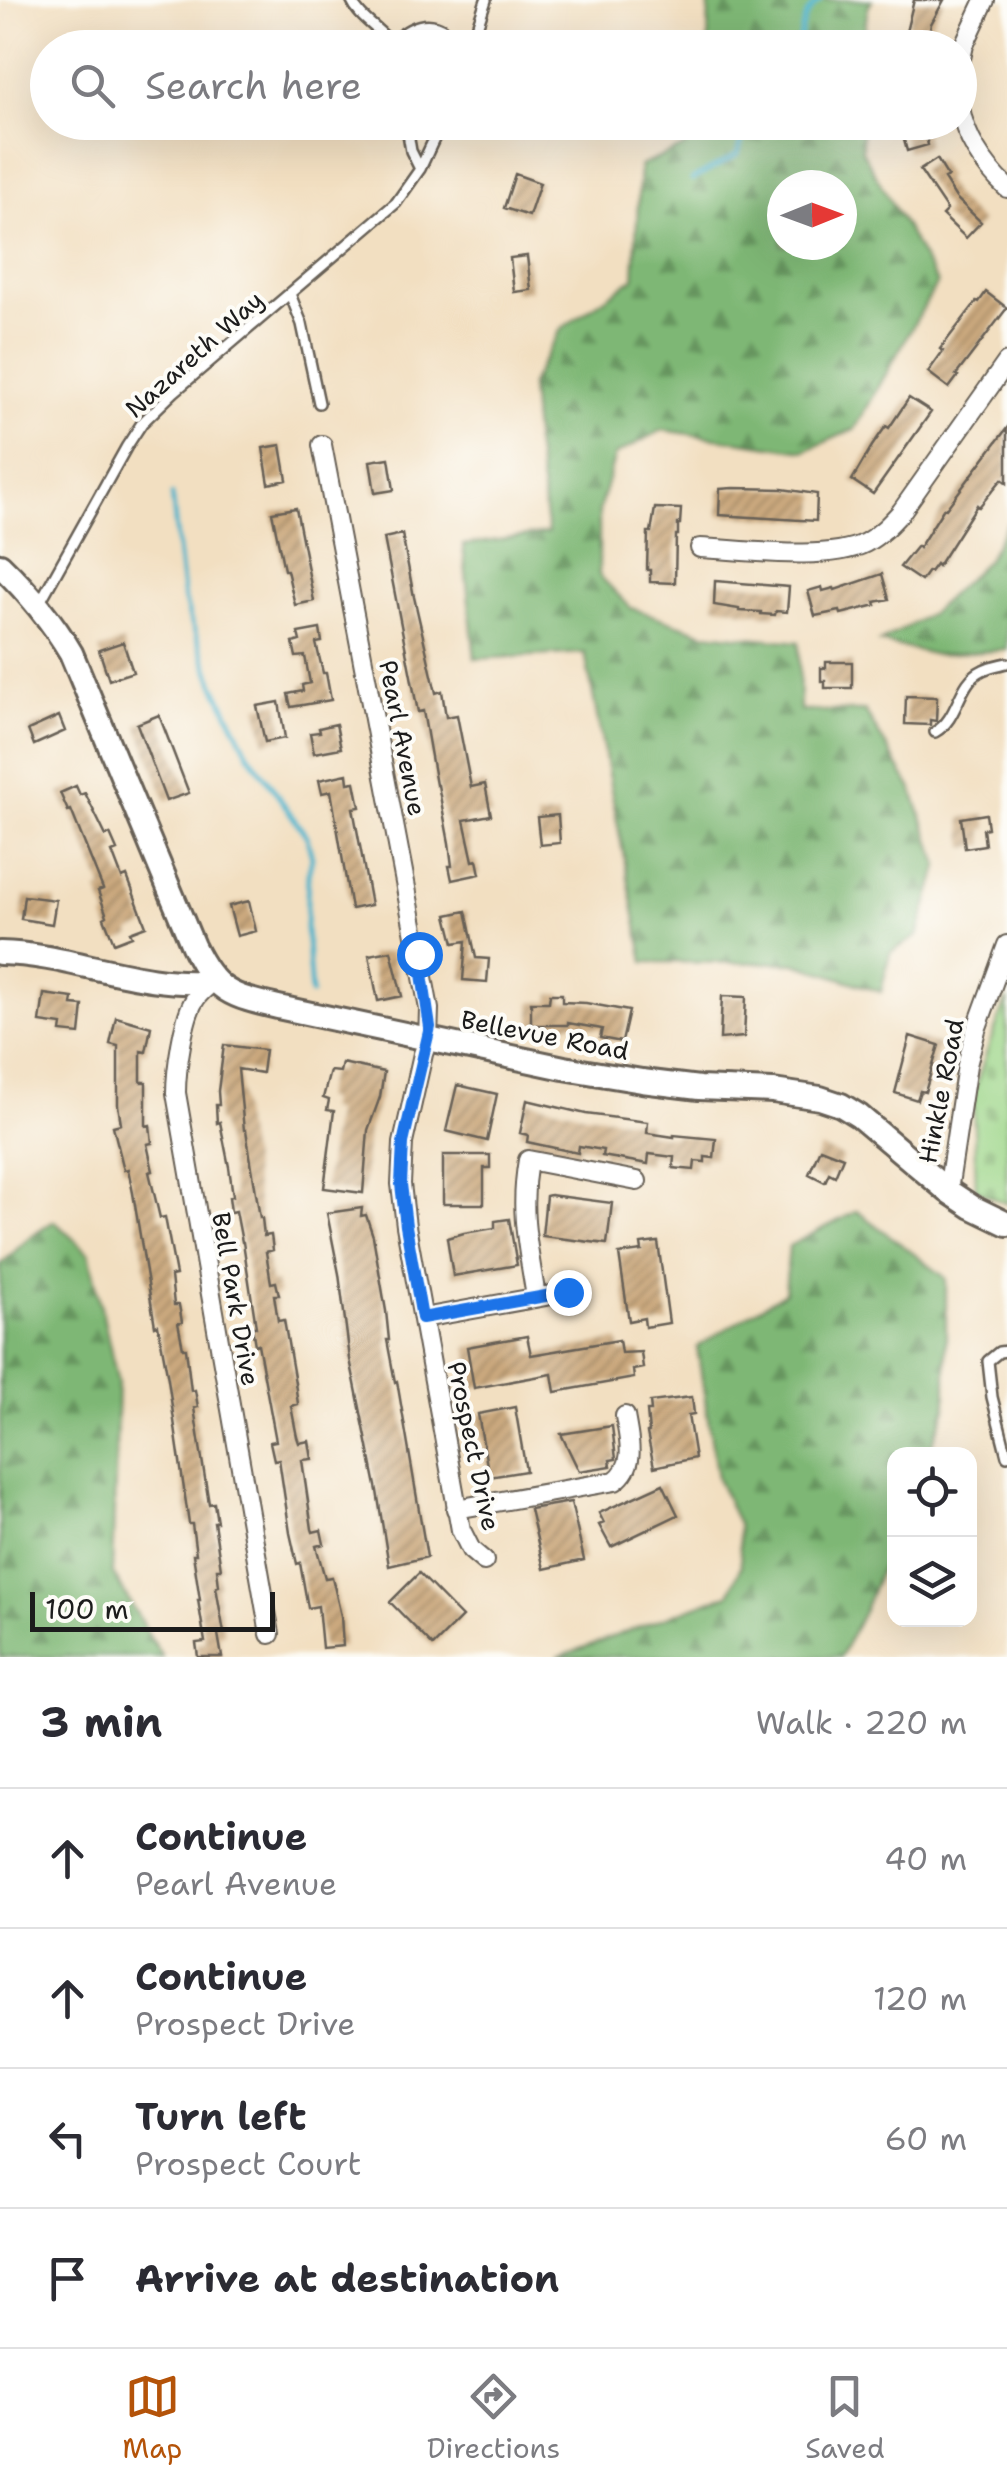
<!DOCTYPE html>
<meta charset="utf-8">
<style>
:root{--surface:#fff;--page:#f7f7f7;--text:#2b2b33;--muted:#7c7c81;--line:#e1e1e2;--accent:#b45309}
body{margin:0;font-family:"Shantell Sans",sans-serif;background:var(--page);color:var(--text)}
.controls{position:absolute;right:30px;bottom:30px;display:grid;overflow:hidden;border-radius:20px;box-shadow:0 10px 40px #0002}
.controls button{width:90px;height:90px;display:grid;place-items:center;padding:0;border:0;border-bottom:2px solid var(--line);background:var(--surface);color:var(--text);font:50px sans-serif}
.compass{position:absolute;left:767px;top:170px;width:90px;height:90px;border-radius:50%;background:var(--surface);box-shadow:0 10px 40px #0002;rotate:89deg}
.scale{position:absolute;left:30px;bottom:25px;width:245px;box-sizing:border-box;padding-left:10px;border:5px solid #1c1c1c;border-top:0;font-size:28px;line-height:35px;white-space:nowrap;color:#1c1c1c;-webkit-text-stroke:8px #fdfcf7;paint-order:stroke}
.stop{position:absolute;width:30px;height:30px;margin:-22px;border:8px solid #1a73e8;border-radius:50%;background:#fff}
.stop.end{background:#1a73e8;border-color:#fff;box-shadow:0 2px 10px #0008}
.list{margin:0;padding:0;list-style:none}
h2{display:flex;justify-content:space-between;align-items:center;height:130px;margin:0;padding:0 40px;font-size:42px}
h2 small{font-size:32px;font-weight:400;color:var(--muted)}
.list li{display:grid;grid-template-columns:65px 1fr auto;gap:30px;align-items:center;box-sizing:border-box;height:140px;padding:0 40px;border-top:2px solid var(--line)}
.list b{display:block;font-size:38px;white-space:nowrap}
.list p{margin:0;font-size:32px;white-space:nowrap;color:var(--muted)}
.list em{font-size:32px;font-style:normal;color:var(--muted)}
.icon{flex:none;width:55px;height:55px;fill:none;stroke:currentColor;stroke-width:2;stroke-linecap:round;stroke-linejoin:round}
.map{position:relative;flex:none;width:1007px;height:1657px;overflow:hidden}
.search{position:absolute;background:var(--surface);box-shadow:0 10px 40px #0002;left:30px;right:30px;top:30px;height:110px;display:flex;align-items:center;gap:25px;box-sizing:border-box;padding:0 35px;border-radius:55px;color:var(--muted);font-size:38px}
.sheet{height:690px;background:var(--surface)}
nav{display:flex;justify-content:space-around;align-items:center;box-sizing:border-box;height:140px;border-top:2px solid var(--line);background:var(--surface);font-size:28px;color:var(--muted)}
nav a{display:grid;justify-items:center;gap:5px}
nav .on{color:var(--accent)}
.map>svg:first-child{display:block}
.forest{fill:url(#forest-firs);stroke:#4d6a48;stroke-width:2.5;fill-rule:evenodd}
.cemetery{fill:url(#cemetery-stones);stroke:#5c7952;stroke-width:2.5}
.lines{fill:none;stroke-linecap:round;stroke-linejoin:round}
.stream{stroke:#4db4cb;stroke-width:5}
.building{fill:url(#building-hatch)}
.service-casing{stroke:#676056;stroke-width:14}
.minor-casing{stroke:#676056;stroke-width:22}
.tertiary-casing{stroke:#676056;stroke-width:28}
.service{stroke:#fff;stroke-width:9}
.minor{stroke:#fff;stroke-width:18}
.tertiary{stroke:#fff;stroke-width:22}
.route{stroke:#1a73e8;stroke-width:12}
.labels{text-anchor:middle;stroke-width:8;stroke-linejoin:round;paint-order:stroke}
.street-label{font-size:25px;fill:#1c1c1c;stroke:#fdfcf7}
</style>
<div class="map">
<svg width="1007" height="1657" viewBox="0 0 1007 1657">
<defs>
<pattern id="forest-firs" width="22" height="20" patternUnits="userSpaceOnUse" patternTransform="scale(2.5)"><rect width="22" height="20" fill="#7eb775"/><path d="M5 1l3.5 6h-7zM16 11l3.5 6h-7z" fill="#66945f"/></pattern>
<pattern id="cemetery-stones" width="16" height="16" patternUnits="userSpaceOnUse" patternTransform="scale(2.5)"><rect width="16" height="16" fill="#9dd689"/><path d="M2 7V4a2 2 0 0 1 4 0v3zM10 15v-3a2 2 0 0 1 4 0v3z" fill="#87b776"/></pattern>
<pattern id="building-hatch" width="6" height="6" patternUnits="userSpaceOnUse" patternTransform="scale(2.5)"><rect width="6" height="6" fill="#cba97e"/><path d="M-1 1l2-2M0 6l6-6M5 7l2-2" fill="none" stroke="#a48966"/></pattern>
</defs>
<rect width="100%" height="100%" fill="#fdfcf7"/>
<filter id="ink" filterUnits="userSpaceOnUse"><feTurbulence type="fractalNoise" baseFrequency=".01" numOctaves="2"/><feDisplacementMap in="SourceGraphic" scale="20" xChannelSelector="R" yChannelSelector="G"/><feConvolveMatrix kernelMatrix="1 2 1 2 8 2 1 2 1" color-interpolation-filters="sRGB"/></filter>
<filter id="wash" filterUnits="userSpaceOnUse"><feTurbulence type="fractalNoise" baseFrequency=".0048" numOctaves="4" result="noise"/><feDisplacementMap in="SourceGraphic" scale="40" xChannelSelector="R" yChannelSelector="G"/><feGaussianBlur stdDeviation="2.25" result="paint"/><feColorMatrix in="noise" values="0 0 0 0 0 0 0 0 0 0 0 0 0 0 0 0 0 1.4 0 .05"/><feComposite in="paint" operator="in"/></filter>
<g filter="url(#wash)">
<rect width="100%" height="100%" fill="#f2dfc1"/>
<path class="forest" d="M709 0H872L868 8 862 47 708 48Z
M695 123H862V151L937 283 855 429 805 451 662 430 615 455 599 511V575L631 608 704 633 799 642 800 711H865L912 789 939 865 918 936 890 953 881 992 795 963 644 962 585 653 475 659 463 545 548 533 534 436 530 385 561 329 634 278 640 166 686 146ZM782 185H842V245H782Z
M1007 524V650L936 655 880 642 931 613 986 561Z
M857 1211 946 1278V1409L928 1454H894V1536L864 1610 840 1657H558L729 1594 741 1566 738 1524 717 1478 697 1347 785 1292 789 1246Z
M54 1221 89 1253 118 1383 112 1572 162 1657H0V1265L29 1238Z"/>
<path class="cemetery" d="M1007 999V1204L976 1190 973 1094 990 1042Z"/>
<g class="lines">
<path class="stream" d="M798 48C803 26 802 13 821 0
M692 180 738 154 747 122
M172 495 183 593 190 619 214 684 248 753 307 837 312 858 308 874 306 928 311 994"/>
</g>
<g id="blocks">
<path class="building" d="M914 0H944L931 24 925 48H902Z
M899 122H922L928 145 907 151Z
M937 159 948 177 944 179 956 198 981 222 966 238 942 215 947 210 920 170Z
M515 174 540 183 529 216 504 208Z
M527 256 531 290 514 292 510 258Z
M986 292 1007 308 956 375 958 376 949 388 928 372 943 351 940 349 977 301 979 302Z
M909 398 931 412 873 494 852 480 872 446 886 426 889 428Z
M1007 428V483L1002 479 979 507 977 505 938 566 936 564 930 572 928 571 921 581 900 567 917 546 919 548 944 508 946 509Z
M281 445 287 480 269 484 263 448Z
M389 458 394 490 375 493 370 461Z
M733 488 782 489 817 494 816 521 719 515 720 489Z
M296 508 314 601 295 605 287 570H284L272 512Z
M655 508 681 509 680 524H678V535H676L675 583 650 582V570H647L648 532H651Z
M402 534 414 597 436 693 442 691 446 717 457 715 471 787 485 784 491 815 464 820 473 861 477 860 480 874 452 880 449 866H452L449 843 438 785H436L423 711 418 712 384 538Z
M882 574 889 599 875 602 876 605 841 614 840 611 815 616 808 591 822 587 823 591 834 588 835 590Z
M715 581 789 587 787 612 776 611 775 615 761 614V612L739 611V609L714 605Z
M320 629 322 642 316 643 323 673H326L331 700 291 707 288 694 303 691 302 685 310 683 305 656 296 657 293 643 300 641 298 633Z
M123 642 133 672 109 680 99 650Z
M826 662H852V688H825V681H821V668H826Z
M906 696 937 697 936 721 930 720V725L905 724Z
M279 702 285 738 265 742 257 706Z
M159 715 189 793 166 801 137 724Z
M59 716 65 731 34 745 28 730Z
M336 724 341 748 314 753 310 733 320 732 319 728Z
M347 774 348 783 355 782 360 807 353 808 371 905 351 909 331 791 322 793 319 780Z
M76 786 80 795 85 793 106 836 110 834 117 850 112 852 122 878 127 876 146 926 130 932 132 936 114 943 104 918 107 916 98 891 103 889 71 810 68 811 60 793Z
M986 814 988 828 983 829 985 845 965 848 961 818Z
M558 815 560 843 540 845 537 817Z
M24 896 56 900 52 924 21 919Z
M249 901 256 931 237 936 229 906Z
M466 911 476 958 489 959 487 982 463 980 466 941 454 943 447 915Z
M391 951 402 996 378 1001 369 955Z
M44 994 73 998 72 1005 83 1006 80 1034 61 1032 62 1025 40 1022Z
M550 994H562V1002L586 1003 629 1011 622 1042 600 1038 602 1029 568 1023V1025H531V1002H549Z
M722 996 746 997 744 1037 720 1039Z
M116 1017 151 1027 146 1052 141 1051V1082H146V1126L150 1125 152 1143 147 1144 153 1171 149 1172 160 1218 165 1217 176 1275 171 1276 174 1305H179L182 1322 178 1323 183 1348H186L191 1391 195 1390 198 1407 194 1408 209 1504 214 1503 217 1522H214L221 1569H217L219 1586 216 1587 224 1633 218 1634 222 1657H198L196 1643 205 1642 198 1600H200L193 1554H196L192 1524H189L168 1379 158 1325 155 1326 133 1193 128 1169 124 1170 113 1126 121 1124 118 1105V1046L110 1044Z
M910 1036 939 1045 925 1092 920 1091 917 1100 895 1093Z
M224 1045 265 1050 262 1073 238 1069 244 1130H246L260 1218H262L264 1236 271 1235 273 1250 266 1252 271 1283 276 1282 279 1295H274L278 1321 284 1320 295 1383 298 1404 291 1406 297 1437 299 1443 309 1441 312 1459 302 1460 312 1529 313 1532 321 1530 324 1544 316 1546 325 1578 332 1577 341 1616 343 1646 322 1648 318 1606 308 1608 300 1563 297 1564 290 1533 279 1459 274 1460 270 1442 276 1441 258 1344 255 1345 252 1327H256L243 1242H242L236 1211 231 1212 229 1197 233 1196 229 1167 220 1122 217 1123 216 1105H219L218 1091Z
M342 1063 384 1072 380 1097 368 1130 363 1193 324 1188 334 1111 327 1110 329 1100 323 1098 330 1071 340 1072Z
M457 1085 497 1094 487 1141 446 1131Z
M527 1100 586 1114 648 1122 647 1133 674 1137V1135L716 1139 714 1158 705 1157V1162L695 1161 694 1170 673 1168 674 1157 649 1154 648 1164 602 1156 603 1150 579 1146 578 1153 527 1142 528 1135 520 1133Z
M820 1148 843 1157 835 1176 829 1173 825 1182 809 1174Z
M443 1155H490V1168H484V1204H443Z
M550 1195 612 1203 607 1244 542 1236 546 1196Z
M362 1208 361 1216 366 1215 373 1236 386 1311 389 1340H387L395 1382 397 1381 427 1557 389 1566 377 1491 350 1359 339 1274 327 1213Z
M509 1219 517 1265 453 1276 447 1238 464 1233 495 1228V1221Z
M658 1242 669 1323 645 1327 644 1318 629 1321 619 1254 642 1251 641 1244Z
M527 1336 531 1355 619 1340 621 1353 641 1352 643 1368 633 1370 634 1378 555 1392 552 1374 474 1388 467 1347Z
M692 1397 694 1414 688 1415 695 1458 654 1467 647 1433 649 1432 647 1411H651L650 1402Z
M515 1407 526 1471 489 1477 478 1414Z
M612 1426 616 1459 610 1460 611 1466 579 1471 561 1434Z
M663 1484 678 1515 611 1547 599 1525 604 1523 599 1513Z
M571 1502 584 1560 544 1569 530 1509Z
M419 1573 462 1617 433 1646 390 1602Z"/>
</g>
</g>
<g filter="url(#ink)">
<use href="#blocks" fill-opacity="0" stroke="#676056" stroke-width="2.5"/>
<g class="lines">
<g class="service-casing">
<path id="service" d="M351 0C360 20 380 28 392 45
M391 43C416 20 440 15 460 48
M470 48 486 0
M406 122 411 151 420 169
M290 294 302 324 319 403
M40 602 127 446 142 423 174 392 396 203 420 169 442 122
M935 732C960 718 957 682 983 670 991 666 999 665 1007 663
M1007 1351 999 1352 988 1361 992 1397 1007 1456"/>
</g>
<g class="minor-casing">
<path id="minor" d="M960 63 964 45 985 0
M960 108C966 140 984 166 1007 188
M322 445 429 1009 428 1040 423 1054 403 1143 401 1184 406 1226 461 1530 471 1550 484 1561
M700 548C743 550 828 562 865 543 880 535 891 523 901 512L1007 362
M213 981C207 987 200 992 196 998 183 1015 176 1072 176 1093L270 1634
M948 1191 967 1065 976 1030 1007 945
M536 1297C528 1246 519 1212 528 1160L637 1181
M423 1318 568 1292
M456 1509 615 1481C637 1465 629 1440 625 1416"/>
</g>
<g class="tertiary-casing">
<path id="tertiary" d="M0 565C28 592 51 619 71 653L193 946C215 992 231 996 278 1007L564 1068 642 1081 699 1088 773 1091 820 1098 841 1105 859 1116 948 1191 972 1207 1007 1224
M0 953C72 954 140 989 213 981"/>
</g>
<use href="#service" class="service"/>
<use href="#minor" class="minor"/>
<use href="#tertiary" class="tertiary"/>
</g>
</g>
<g class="lines" filter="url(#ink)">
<path class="route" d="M419 954 430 1027 403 1143 401 1184 406 1226 422 1318 568 1292"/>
</g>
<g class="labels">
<g class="street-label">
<text transform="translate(194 354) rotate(-42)" y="9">Nazareth Way</text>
<text transform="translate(403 738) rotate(79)" y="9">Pearl Avenue</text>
<text transform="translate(545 1035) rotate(11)" y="9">Bellevue Road</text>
<text transform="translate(941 1091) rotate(-79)" y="9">Hinkle Road</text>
<text transform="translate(236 1299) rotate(80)" y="9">Bell Park Drive</text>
<text transform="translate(474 1446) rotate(78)" y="9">Prospect Drive</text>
</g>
</g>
</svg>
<div class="controls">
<button><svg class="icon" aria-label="locate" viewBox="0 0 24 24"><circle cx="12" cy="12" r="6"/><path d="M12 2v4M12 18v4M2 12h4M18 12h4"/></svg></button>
<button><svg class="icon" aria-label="layers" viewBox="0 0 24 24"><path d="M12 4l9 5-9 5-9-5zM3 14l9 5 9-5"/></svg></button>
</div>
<svg class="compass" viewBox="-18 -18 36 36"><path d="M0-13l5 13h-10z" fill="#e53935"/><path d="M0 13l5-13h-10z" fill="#7c7c81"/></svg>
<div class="scale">100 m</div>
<div class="stop" style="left:419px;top:954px"></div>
<div class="stop end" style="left:568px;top:1292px"></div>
<div class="search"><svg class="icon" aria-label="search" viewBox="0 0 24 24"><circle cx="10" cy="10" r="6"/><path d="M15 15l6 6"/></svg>Search here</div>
</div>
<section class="sheet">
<h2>3 min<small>Walk · 220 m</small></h2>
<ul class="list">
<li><svg class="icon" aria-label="ahead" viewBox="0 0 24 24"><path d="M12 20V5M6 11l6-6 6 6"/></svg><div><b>Continue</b><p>Pearl Avenue</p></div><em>40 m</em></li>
<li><svg class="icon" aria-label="ahead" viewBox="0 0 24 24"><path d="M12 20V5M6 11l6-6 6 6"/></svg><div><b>Continue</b><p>Prospect Drive</p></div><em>120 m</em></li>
<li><svg class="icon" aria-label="left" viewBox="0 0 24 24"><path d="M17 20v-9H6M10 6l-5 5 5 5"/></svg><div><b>Turn left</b><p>Prospect Court</p></div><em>60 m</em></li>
<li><svg class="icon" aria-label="arrive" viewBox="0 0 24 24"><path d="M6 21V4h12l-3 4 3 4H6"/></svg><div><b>Arrive at destination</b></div></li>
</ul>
</section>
<nav>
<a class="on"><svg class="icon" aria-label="map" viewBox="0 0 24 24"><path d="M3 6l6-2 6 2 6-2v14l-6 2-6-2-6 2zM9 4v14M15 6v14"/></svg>Map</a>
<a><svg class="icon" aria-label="directions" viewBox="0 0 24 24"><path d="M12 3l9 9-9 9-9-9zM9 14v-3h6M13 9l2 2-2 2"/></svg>Directions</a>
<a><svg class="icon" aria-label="saved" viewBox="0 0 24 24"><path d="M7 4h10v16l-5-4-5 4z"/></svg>Saved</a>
</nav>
